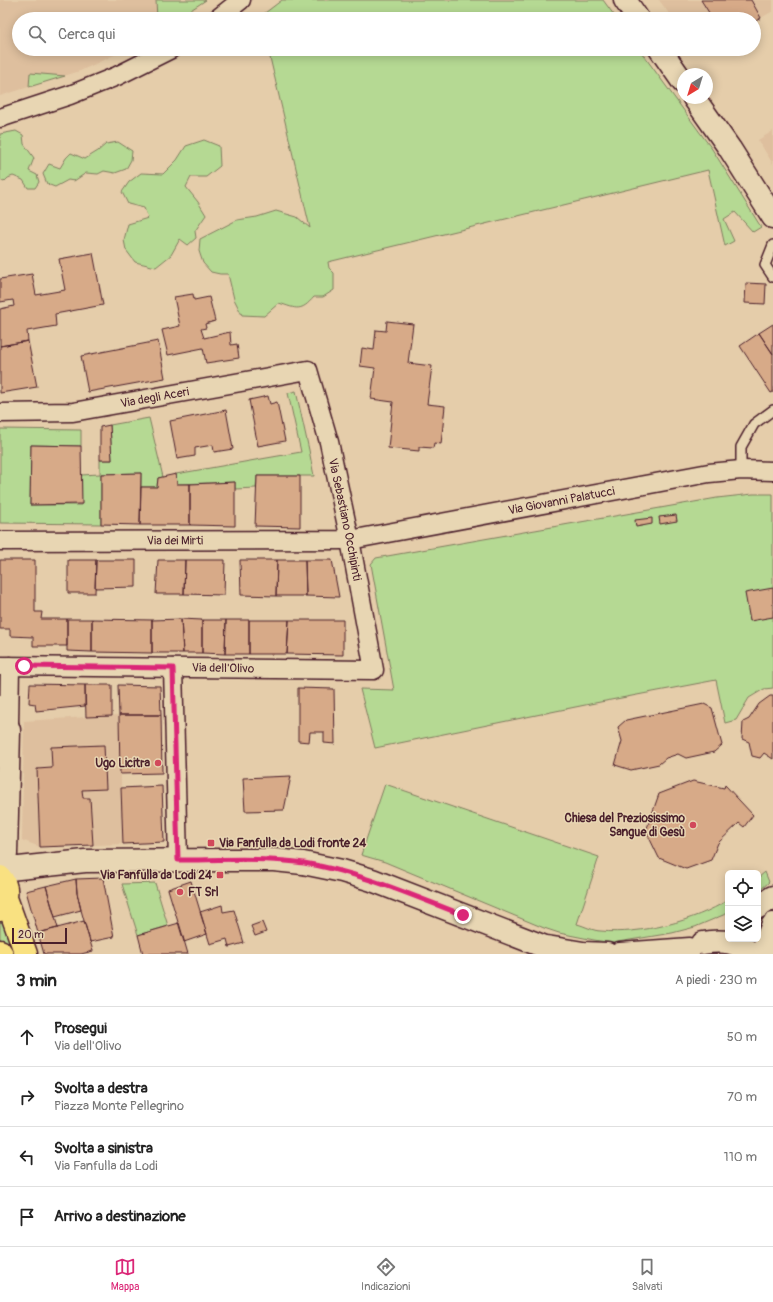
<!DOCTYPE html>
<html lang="it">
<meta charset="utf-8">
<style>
:root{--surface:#fff;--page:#f6f6f6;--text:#222;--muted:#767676;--line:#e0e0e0;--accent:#db2777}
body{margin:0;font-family:Pangolin,sans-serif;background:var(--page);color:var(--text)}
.controls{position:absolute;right:12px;bottom:12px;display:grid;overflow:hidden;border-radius:6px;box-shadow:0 2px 10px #0003}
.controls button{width:36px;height:36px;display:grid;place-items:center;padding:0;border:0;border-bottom:1px solid var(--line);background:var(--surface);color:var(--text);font:20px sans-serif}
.compass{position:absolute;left:677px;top:68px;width:36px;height:36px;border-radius:50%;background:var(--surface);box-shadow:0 2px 10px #0003;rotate:218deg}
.scale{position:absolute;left:12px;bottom:10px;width:55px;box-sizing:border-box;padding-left:4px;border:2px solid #4a1f2b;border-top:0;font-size:11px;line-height:14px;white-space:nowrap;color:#4a1f2b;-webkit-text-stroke:3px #e8d6b3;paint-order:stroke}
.stop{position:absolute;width:12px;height:12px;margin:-9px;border:3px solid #db2777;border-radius:50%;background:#fff}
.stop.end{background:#db2777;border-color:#fff;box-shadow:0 1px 4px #0008}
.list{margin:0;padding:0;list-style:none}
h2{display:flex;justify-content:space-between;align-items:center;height:52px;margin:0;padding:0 16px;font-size:17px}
h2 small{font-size:13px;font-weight:400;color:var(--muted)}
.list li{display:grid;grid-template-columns:26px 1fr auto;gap:12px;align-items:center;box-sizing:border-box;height:60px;padding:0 16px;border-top:1px solid var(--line)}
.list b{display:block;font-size:15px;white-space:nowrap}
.list p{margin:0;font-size:13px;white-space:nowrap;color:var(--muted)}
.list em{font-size:13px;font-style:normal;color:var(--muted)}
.icon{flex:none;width:22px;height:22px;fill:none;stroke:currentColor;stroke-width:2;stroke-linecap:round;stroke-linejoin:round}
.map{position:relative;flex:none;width:773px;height:954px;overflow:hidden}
.search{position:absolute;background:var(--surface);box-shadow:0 2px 10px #0003;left:12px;right:12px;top:12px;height:44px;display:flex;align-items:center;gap:10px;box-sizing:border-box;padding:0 14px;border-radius:22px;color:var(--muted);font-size:15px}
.sheet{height:292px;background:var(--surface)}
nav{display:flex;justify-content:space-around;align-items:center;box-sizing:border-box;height:56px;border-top:1px solid var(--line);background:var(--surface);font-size:11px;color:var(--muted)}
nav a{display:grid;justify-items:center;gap:2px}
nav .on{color:var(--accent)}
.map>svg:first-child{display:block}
.built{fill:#debf9e}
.green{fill:#b5d993;stroke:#807c5f}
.building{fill:#d7aa88;stroke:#4a1f2b}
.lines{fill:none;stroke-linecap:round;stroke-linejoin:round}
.lane-casing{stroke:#4a1f2b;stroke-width:12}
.street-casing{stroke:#4a1f2b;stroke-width:21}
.secondary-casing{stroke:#4a1f2b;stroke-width:25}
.primary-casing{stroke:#4a1f2b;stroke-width:25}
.lane{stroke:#e8d6b3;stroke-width:9}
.street{stroke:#e8d6b3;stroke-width:18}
.secondary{stroke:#e8d6b3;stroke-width:22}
.primary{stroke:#f9e181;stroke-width:22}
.route{stroke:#db2777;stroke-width:5}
.poi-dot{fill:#d1495b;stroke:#e8d6b3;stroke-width:1.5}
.labels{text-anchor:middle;stroke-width:3;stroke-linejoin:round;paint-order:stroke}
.street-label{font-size:12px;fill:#4a1f2b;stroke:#e8d6b3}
.poi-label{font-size:12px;font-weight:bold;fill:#4a1f2b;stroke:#e8d6b3;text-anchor:end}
</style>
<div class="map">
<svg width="773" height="954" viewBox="0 0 773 954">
<rect width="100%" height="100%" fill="#e5cdaa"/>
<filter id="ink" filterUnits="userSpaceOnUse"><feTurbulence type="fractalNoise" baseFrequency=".025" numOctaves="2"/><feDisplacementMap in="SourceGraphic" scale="8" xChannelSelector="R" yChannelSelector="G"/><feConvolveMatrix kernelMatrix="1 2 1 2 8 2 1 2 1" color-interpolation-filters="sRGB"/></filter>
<g filter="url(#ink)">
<path class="built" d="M0 0H206L177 19H19V49H127L80 71 0 96Z
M659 0H773V11L754 22V19H673Z
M773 131V164L758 140Z
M119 715 123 844 40 847 22 840 24 721Z"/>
<path class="green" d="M156 0H206L177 19H157Z
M282 0H603L617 19H261V16Z
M268 49H639L712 149 761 227 753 232 735 212 724 219 734 241 725 246 708 170 328 262 329 268 334 273V290L323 297H314C301 312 297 309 279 303L264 316 242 315 234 299 228 274H220L211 272 203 263 199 251 200 239 237 220 257 217 276 211 297 217 310 228Z
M30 73 65 76 29 87Z
M16 131 23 135 24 144 34 158 29 171 37 175 39 182 35 188H28L23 180 13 176 8 178 4 182 0 180V134Z
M204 140 219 146 220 166 206 177H191L186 187 198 202 206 215 195 231 196 238 188 245 180 239 171 255 156 267 135 262 126 250 124 240 128 224 148 218 144 208 128 204 122 192 129 182 141 173 163 174 177 160 186 146Z
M118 142 132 151 131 160 126 169 115 173 104 171 98 174 86 173 74 181 68 180 55 187 47 184 43 174 49 164 60 168 66 158 71 153 85 159 98 151 106 144Z
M296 391 309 450 314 476H257L256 488 235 489V482L177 484 176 474 301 452 288 393Z
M149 418 163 477 158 478 157 487H141V473L101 474V524L0 523V429L81 430V446L31 445 30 505H81V475L100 474V460H112L110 425Z
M753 494H773V688L764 689 749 698 736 720 725 723 716 680 595 703 375 748 360 689 394 690 371 564 376 558 717 498Z
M385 784 599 857 577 924C585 926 593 931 601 931 640 935 695 921 728 900V913L695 927 672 933 612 943 594 940 559 933 544 928 385 862 361 855Z
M765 872 769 882 758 892V878Z
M155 883 168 926 138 935 122 884Z
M4 920 17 954H11L0 938V922Z"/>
<path class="building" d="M701 0H751L761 18 754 22V19H713Z
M93 253 103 305 55 314 56 326 27 331 28 341 0 346V309L14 306 13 300 0 302V279L32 274 36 295 65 290 59 259Z
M746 283 766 284 765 304 745 303Z
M193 294 194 300 209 297 215 321 205 324 206 328 201 329 204 338 230 332 231 345 237 344 239 358 206 363 203 348 168 355 162 330 180 326 174 297Z
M387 321 413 324 408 363 432 366 427 404 445 406 441 444 434 443 433 448 419 447V451L388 448 393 402 371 399 375 368 360 366 362 348 374 350 376 330 386 331Z
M773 324V354L759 333Z
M759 333 773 354V392L771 393 740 346Z
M28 341 37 387 0 393V346Z
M158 341 165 378 88 392 81 356Z
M268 396 270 404 277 402 285 441 258 446 249 400Z
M226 410 233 449 214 452 213 445 195 448V456L177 459 170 421Z
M110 425 112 460H100V427Z
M31 445 81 446 82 504 30 505Z
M141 473 140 525 101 524V474Z
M176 474 177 484H190V525H140L141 487H157L158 478Z
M257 476H300V527L255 526Z
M235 482V526L190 525V484Z
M676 515 677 521 660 524 659 517Z
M652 518V524L636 527 635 520Z
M0 560H35V612H42L41 619H67V646H33V637L10 636V629H0Z
M68 560H96L95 593H68Z
M96 560H136V587L95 588Z
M158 560H185L184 594H156Z
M185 560H225L224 595 184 594Z
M240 560H277L276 596 241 595Z
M277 560H305L306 596H276Z
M305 560H332L339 597 306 596Z
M773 588V617L750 621 745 593Z
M67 619H92V652L67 651Z
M92 619 152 620V653L92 652Z
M181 619 183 653H152V620Z
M181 619 202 620V653H183Z
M202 620H226L225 654 202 653Z
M226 620H249V654H225Z
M249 620H289L287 654H249Z
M289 620H343V655L287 654Z
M30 684 85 685V706L36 711 35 704 29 703Z
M85 685H112V716L86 717Z
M118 685 160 686 161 715H119Z
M298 688 334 689 335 744 324 743V732H310L309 742 298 741Z
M770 696H773V759L764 753 760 758 752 756 749 742 742 739 743 722 749 719 759 704Z
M704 704 712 708 722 745 714 752 686 758 678 754 666 758 659 764 631 770 615 765 622 741 618 727 626 720Z
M119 715H161L162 773 120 774Z
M104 745 106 789 82 790 83 798H90L93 845 40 847 37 769 52 768 51 747Z
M291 776 284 810 245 811 243 778Z
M693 781 724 788 725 785 753 815 744 827 739 823 718 843 711 860 686 869 659 858 646 831 659 794Z
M162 786 164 842 123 844 121 788Z
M103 878 114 937 90 942 81 910 77 893 76 879Z
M76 879 77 893 81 910 55 917 46 886Z
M191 881 207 934 184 942 168 889Z
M46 886 58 928 38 933 26 891Z
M222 905 223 912 234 910 244 943 229 947 227 939 210 944 200 912Z
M84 921 93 951 81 954H44L38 933Z
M262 922 266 932 255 936 251 926Z
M179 923 188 954H143L138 935Z"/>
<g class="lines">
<g class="lane-casing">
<path id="lane" d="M773 245 765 265 773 277
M741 470V447L754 424 773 410"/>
</g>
<g class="street-casing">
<g id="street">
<path d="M217 19 241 0"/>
<path d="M0 118 70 95 117 76 171 49"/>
<path id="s1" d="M0 413 73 412 308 370 329 442 350 540 374 670 0 666"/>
<path id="s2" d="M0 541 350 540 709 473 741 470 773 471"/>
<path d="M173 668 178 861"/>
<path d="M9 725 10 666"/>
</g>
</g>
<g class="secondary-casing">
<path id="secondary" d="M625 0 638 19
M660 49 683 82
M694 98 730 149 773 217
M0 706 9 730 6 854 1 870
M0 870 85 861 231 860H274L303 863 342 871 372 880 545 947 560 954
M758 907 773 897
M703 943C724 939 735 942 753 954
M547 947 583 953 607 954
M620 954 690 949
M766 954 765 944 773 924"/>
</g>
<g class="primary-casing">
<path id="primary" d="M0 877C9 886 8 901 0 910
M6 898 26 954
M0 951 2 954"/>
</g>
<use href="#lane" class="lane"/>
<use href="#street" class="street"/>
<use href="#secondary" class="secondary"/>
<use href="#primary" class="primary"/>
</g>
</g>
<g class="lines" filter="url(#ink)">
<path class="route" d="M24 666 173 668 178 860C218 860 265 857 304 863 359 872 411 895 463 915"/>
</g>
<g class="poi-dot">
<circle cx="158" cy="763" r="4"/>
<circle cx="693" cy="825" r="4"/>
<rect x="207" y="839" width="8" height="8" rx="2"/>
<rect x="216" y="871" width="8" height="8" rx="2"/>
<circle cx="180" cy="892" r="4"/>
</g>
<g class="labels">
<g class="street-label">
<text dy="4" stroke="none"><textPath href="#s1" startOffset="156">Via degli Aceri</textPath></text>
<text dy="4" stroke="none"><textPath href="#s2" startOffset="565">Via Giovanni Palatucci</textPath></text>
<text dy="4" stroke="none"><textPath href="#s1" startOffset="466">Via Sebastiano Occhipinti</textPath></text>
<text dy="4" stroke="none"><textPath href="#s2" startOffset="175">Via dei Mirti</textPath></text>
<text transform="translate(223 668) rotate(1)" y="4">Via dell'Olivo</text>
</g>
<g class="poi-label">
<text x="150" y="767">Ugo Licitra</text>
<text x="685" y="822">Chiesa del Preziosissimo<tspan x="685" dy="14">Sangue di Gesù</tspan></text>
<text x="219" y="847" text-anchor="start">Via Fanfulla da Lodi fronte 24</text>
<text x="212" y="879">Via Fanfulla da Lodi 24</text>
<text x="188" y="896" text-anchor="start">FT Srl</text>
</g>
</g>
</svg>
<div class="controls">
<button><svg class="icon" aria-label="locate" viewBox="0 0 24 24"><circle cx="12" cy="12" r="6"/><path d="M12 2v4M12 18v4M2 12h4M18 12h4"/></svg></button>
<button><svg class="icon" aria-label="layers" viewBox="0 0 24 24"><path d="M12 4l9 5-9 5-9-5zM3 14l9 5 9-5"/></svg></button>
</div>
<svg class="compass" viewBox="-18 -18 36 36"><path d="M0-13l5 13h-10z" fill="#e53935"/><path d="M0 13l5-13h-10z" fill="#767676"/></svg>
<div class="scale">20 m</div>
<div class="stop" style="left:24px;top:666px"></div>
<div class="stop end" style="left:463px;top:915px"></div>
<div class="search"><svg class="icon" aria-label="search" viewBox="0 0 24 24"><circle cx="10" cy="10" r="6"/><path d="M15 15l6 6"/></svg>Cerca qui</div>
</div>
<section class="sheet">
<h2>3 min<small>A piedi · 230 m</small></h2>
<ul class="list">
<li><svg class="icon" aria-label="ahead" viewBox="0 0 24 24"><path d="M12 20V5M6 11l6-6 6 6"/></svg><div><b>Prosegui</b><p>Via dell'Olivo</p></div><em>50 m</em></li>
<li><svg class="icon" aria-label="right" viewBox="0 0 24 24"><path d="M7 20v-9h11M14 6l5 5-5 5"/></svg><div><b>Svolta a destra</b><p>Piazza Monte Pellegrino</p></div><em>70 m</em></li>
<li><svg class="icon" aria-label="left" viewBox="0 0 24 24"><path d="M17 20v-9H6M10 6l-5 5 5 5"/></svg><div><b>Svolta a sinistra</b><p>Via Fanfulla da Lodi</p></div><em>110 m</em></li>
<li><svg class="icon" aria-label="arrive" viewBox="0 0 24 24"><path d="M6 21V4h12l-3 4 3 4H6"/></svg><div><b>Arrivo a destinazione</b></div></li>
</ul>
</section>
<nav>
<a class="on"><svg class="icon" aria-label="map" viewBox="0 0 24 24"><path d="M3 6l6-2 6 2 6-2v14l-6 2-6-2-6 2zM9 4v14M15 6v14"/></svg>Mappa</a>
<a><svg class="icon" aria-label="directions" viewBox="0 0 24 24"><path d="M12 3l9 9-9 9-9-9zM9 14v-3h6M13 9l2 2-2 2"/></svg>Indicazioni</a>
<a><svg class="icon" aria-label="saved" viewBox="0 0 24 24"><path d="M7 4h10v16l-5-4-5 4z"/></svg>Salvati</a>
</nav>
